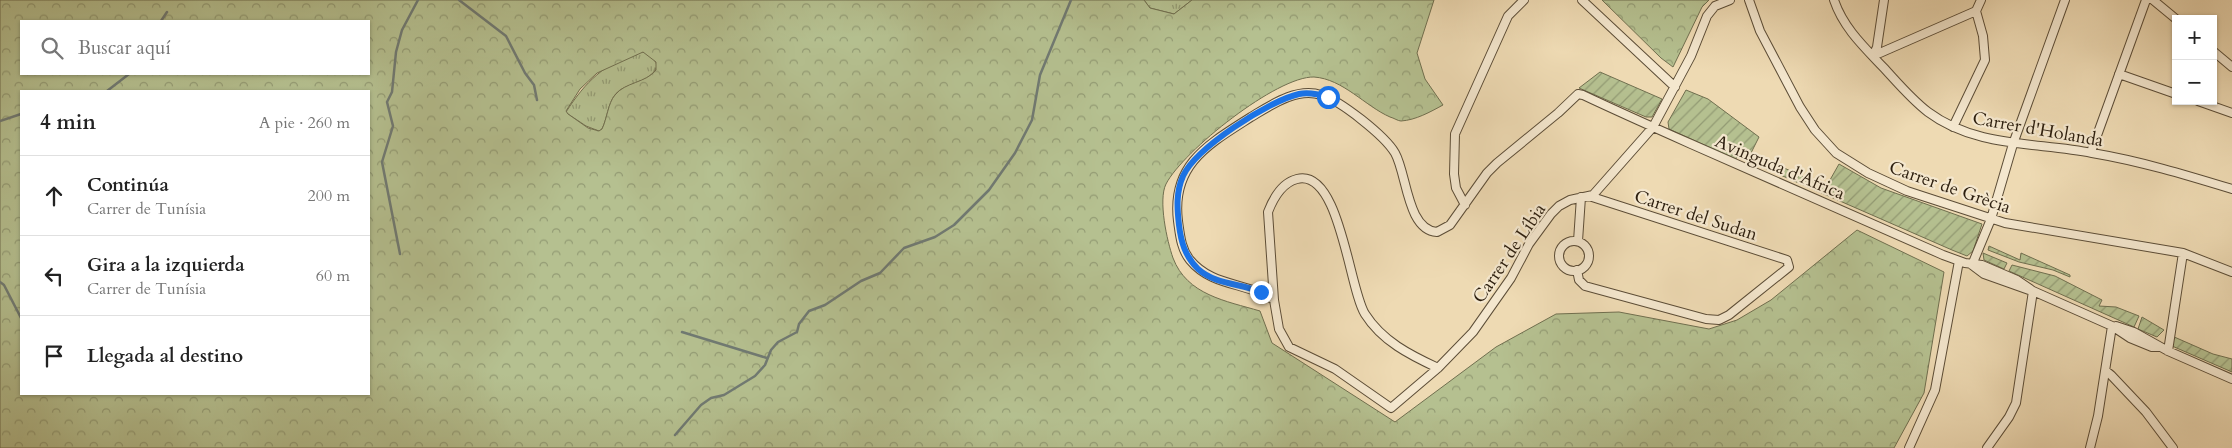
<!DOCTYPE html>
<html lang="es">
<meta charset="utf-8">
<style>
:root{--surface:#fff;--page:#f2f2f2;--text:#222;--muted:#767676;--line:#e0e0e0}
body{margin:0;font-family:Cardo,serif;background:var(--page);color:var(--text)}
.controls{position:absolute;right:15px;top:15px;display:grid;overflow:hidden;border-radius:0px;box-shadow:0 1px 4px #0004}
.controls button{width:45px;height:45px;display:grid;place-items:center;padding:0;border:0;border-bottom:1px solid var(--line);background:var(--surface);color:var(--text);font:25px sans-serif}
.stop{position:absolute;width:15px;height:15px;margin:-11px;border:4px solid #1a73e8;border-radius:50%;background:#fff}
.stop.end{background:#1a73e8;border-color:#fff;box-shadow:0 1px 5px #0008}
.list{margin:0;padding:0;list-style:none}
h2{display:flex;justify-content:space-between;align-items:center;height:65px;margin:0;padding:0 20px;font-size:21px}
h2 small{font-size:16px;font-weight:400;color:var(--muted)}
.list li{display:grid;grid-template-columns:32px 1fr auto;gap:15px;align-items:center;box-sizing:border-box;height:80px;padding:0 20px;border-top:1px solid var(--line)}
.list b{display:block;font-size:19px;white-space:nowrap}
.list p{margin:0;font-size:16px;white-space:nowrap;color:var(--muted)}
.list em{font-size:16px;font-style:normal;color:var(--muted)}
.icon{flex:none;width:28px;height:28px;fill:none;stroke:currentColor;stroke-width:2;stroke-linecap:round;stroke-linejoin:round}
.map{position:relative;flex:none;width:2232px;height:448px;overflow:hidden}
.search{position:absolute;background:var(--surface);box-shadow:0 1px 4px #0004;left:20px;top:20px;width:350px;height:55px;display:flex;align-items:center;gap:12px;box-sizing:border-box;padding:0 18px;border-radius:0px;color:var(--muted);font-size:19px}
.panel{position:absolute;background:var(--surface);box-shadow:0 1px 4px #0004;left:20px;top:90px;width:350px;height:305px;border-radius:0px}
.map>svg:first-child{display:block}
.grass{fill:url(#grass-tufts);stroke:#706f4f}
.forest{fill:url(#forest-crowns);stroke:#706f4f;fill-rule:evenodd}
.garden{fill:url(#garden-furrows);stroke:#706f4f}
.lines{fill:none;stroke-linecap:round;stroke-linejoin:round}
.stream{stroke:#707a73;stroke-width:2.5}
.street-casing{stroke:#5c4d37;stroke-width:10}
.street{stroke:#f4e7ce;stroke-width:8}
.route{stroke:#1a73e8;stroke-width:6}
.labels{text-anchor:middle;stroke-width:4.5;stroke-linejoin:round;paint-order:stroke}
.street-label{font-size:18px;fill:#2c1e0e;stroke:#f4e7ce}
</style>
<div class="map">
<svg width="2232" height="448" viewBox="0 0 2232 448">
<defs>
<pattern id="grass-tufts" width="24" height="20" patternUnits="userSpaceOnUse" patternTransform="scale(1.25)"><rect width="24" height="20" fill="#b5c090"/><path d="M3 7l-1-3M5 7V3M7 7l1-3M15 17l-1-3M17 17v-4M19 17l1-3" fill="none" stroke="#939b74"/></pattern>
<pattern id="forest-crowns" width="20" height="18" patternUnits="userSpaceOnUse" patternTransform="scale(1.25)"><rect width="20" height="18" fill="#b5c090"/><path d="M2 6a3 3 0 1 1 6 0M12 15a3 3 0 1 1 6 0" fill="none" stroke="#939b74"/></pattern>
<pattern id="garden-furrows" width="10" height="10" patternUnits="userSpaceOnUse" patternTransform="scale(1.25)"><rect width="10" height="10" fill="#b5c090"/><path d="M-1 1l2-2M0 10L10 0M9 11l2-2" fill="none" stroke="#939b74"/></pattern>
</defs>
<rect width="100%" height="100%" fill="#eedab3"/>
<filter id="stains"><feTurbulence type="fractalNoise" baseFrequency=".004" numOctaves="4"/><feColorMatrix values="0 0 0 0 .2 0 0 0 0 .09 0 0 0 0 .02 0 0 0 .5 -.17"/></filter>
<radialGradient id="worn" r=".72"><stop offset=".6" stop-color="#630" stop-opacity="0"/><stop offset="1" stop-color="#630" stop-opacity=".3"/></radialGradient>
<path class="grass" d="M1144 0H1192L1174 14 1150 8Z
M639 52C647 51 654 58 657 65 654 80 631 83 620 90 608 98 608 117 602 129L599 131 586 126 568 114 566 112C586 81 604 64 639 52Z"/>
<path class="forest" d="M0 0H1144L1150 8 1174 14 1192 0H1434L1417 53 1425 79 1443 105C1430 112 1416 120 1401 121 1398 121 1394 118 1390 117 1365 106 1343 79 1314 77 1277 76 1183 151 1166 184 1158 200 1167 241 1173 258 1187 295 1226 301 1260 311L1272 343 1395 422 1496 347 1556 314 1619 312 1709 329 1737 320 1771 300 1857 230 1944 272 1924 393 1894 448H0ZM369 21V74H21V21ZM643 52 656 62V70C646 83 625 82 615 95 608 103 607 119 602 129L599 131 588 128 568 114 566 111 580 89 597 73ZM369 91V394H21V91Z
M1602 0H1709L1702 7 1673 67 1661 58Z"/>
<path class="garden" d="M1600 72 1662 99 1652 117H1646L1579 88Z
M1686 90 1708 99 1759 137 1751 153 1826 187 1839 164 1881 188 1982 224 1973 251 1967 256 1952 250 1737 156 1736 159 1669 129 1668 122Z
M1989 246 2020 260 2021 253 2070 275V277L2053 270 2019 262 1988 250Z
M1983 253 2007 263 2004 269 1984 260Z
M2012 265 2055 276 2102 300 2099 306 2116 307 2139 316 2134 327 2009 271Z
M2142 317 2164 330 2157 337 2138 329Z
M2172 336 2213 354 2232 359V372L2172 346Z"/>
<g class="lines">
<path class="stream" d="M459 0 506 36 525 73 534 85 537 100
M161 21 167 12
M107 91 129 74
M0 121 21 114
M400 254 382 162 393 126 387 102 392 92 396 52 402 30 418 0
M0 282 4 285 21 318
M682 332 767 358
M675 435 701 405 711 398 724 395 755 376 765 365 771 350 778 342 797 332 799 324 809 311 825 305 861 281 880 273 904 248 935 237 954 225 989 190 1015 153 1032 120 1040 75 1071 0"/>
<g class="street-casing">
<path id="street" d="M1582 0 1675 87
M1730 0 1715 6 1707 16 1691 56 1653 127 1593 195 1570 200 1559 206 1551 214 1529 244 1511 278 1473 332 1438 368 1391 408 1335 369 1289 347 1279 329 1274 300C1247 282 1212 287 1190 260 1181 249 1180 235 1178 221 1171 164 1209 144 1251 117 1271 105 1297 87 1321 95 1340 100 1385 136 1395 153 1407 174 1407 230 1437 232L1450 225 1487 173 1497 163 1558 113 1578 94 1583 95C1619 112 1655 128 1691 144L1943 255 1965 263 1982 265 2017 280 2033 291 2112 326 2130 338 2152 347H2160
M1749 0 1760 31 1800 107 1815 130 1836 153 1868 173 1907 191 2005 223 2183 253 2232 272
M1834 0C1843 27 1863 46 1883 67 1897 82 1911 99 1928 112 1976 148 2037 142 2092 153 2140 161 2186 175 2232 189
M2153 0 2176 19
M2213 51 2232 67
M1873 56 1976 11
M1873 56 1877 47 1884 0
M2119 74 2176 94
M2198 101 2232 113
M1953 127 1985 60 1983 36 1976 11 1981 0
M2091 152 2146 0
M1465 205 1456 188 1454 174 1455 134 1508 16 1524 0
M1578 241 1581 197
M1559 256a15 15 0 1 1 30 0a15 15 0 1 1-30 0Z
M1972 265 1991 219 2013 144 2065 0
M1972 265 1984 274 2029 290
M1577 270 1579 280 1585 286 1706 319 1719 320 1729 315 1789 267 1787 260 1589 196
M1274 300 1268 212C1273 199 1281 183 1297 179 1340 168 1349 289 1365 314 1382 341 1410 355 1438 368
M2116 326 2134 332 2168 351 2232 379
M2168 351 2183 253
M2106 371 2111 375 2146 412 2173 448
M1909 448 1935 390 1959 261
M1987 448 2009 417 2016 403 2033 291
M2090 448 2098 416 2112 326"/>
</g>
<use href="#street" class="street"/>
</g>
<g class="lines">
<path class="route" d="M1261 292C1240 283 1216 285 1198 269 1185 256 1181 242 1179 225 1177 208 1176 192 1183 176 1196 148 1268 101 1299 94 1309 92 1318 94 1328 97"/>
</g>
<g class="labels">
<g class="street-label">
<text transform="translate(2038 129) rotate(10)" y="6">Carrer d'Holanda</text>
<text transform="translate(1780 167) rotate(23)" y="6">Avinguda d'Àfrica</text>
<text transform="translate(1950 187) rotate(19)" y="6">Carrer de Grècia</text>
<text transform="translate(1696 215) rotate(18)" y="6">Carrer del Sudan</text>
<text transform="translate(1509 253) rotate(-56)" y="6">Carrer de Líbia</text>
</g>
</g>
<rect width="100%" height="100%" filter="url(#stains)"/>
<rect width="100%" height="100%" fill="url(#worn)"/>
</svg>
<div class="controls">
<button>+</button>
<button>−</button>
</div>
<div class="stop" style="left:1328px;top:97px"></div>
<div class="stop end" style="left:1261px;top:292px"></div>
<div class="search"><svg class="icon" aria-label="search" viewBox="0 0 24 24"><circle cx="10" cy="10" r="6"/><path d="M15 15l6 6"/></svg>Buscar aquí</div>
<section class="panel">
<h2>4 min<small>A pie · 260 m</small></h2>
<ul class="list">
<li><svg class="icon" aria-label="ahead" viewBox="0 0 24 24"><path d="M12 20V5M6 11l6-6 6 6"/></svg><div><b>Continúa</b><p>Carrer de Tunísia</p></div><em>200 m</em></li>
<li><svg class="icon" aria-label="left" viewBox="0 0 24 24"><path d="M17 20v-9H6M10 6l-5 5 5 5"/></svg><div><b>Gira a la izquierda</b><p>Carrer de Tunísia</p></div><em>60 m</em></li>
<li><svg class="icon" aria-label="arrive" viewBox="0 0 24 24"><path d="M6 21V4h12l-3 4 3 4H6"/></svg><div><b>Llegada al destino</b></div></li>
</ul>
</section>
</div>
